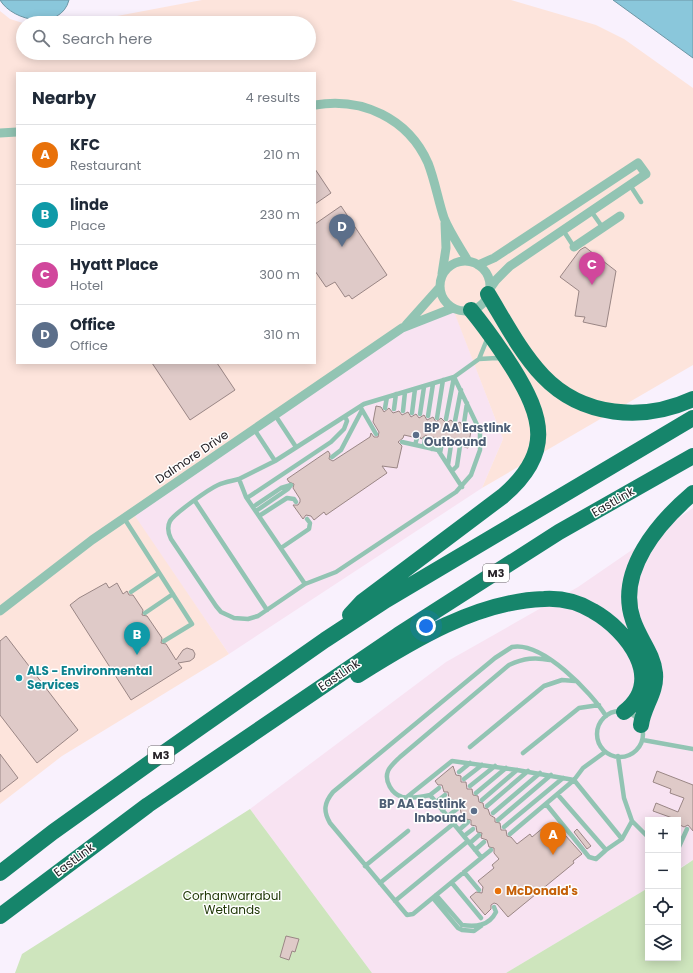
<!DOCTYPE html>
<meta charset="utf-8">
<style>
:root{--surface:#fff;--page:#f6f6f7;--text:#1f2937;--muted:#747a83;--line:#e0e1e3;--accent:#111827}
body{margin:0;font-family:Poppins,sans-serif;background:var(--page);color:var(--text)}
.controls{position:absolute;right:12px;bottom:12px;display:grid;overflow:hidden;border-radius:0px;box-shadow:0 2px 10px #0003}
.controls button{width:36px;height:36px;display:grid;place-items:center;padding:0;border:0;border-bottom:1px solid var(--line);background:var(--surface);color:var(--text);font:20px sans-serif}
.you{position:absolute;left:426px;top:626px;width:14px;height:14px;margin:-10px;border:3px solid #fff;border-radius:50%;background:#1a73e8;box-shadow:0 0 0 6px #1a73e833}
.badge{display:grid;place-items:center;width:26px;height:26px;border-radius:50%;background:var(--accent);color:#fff;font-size:13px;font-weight:700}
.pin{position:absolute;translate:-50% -33px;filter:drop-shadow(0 1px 2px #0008)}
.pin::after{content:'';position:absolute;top:21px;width:14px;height:12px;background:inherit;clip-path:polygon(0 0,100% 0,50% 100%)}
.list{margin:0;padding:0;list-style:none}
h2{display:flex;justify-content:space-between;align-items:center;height:52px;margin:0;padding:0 16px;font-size:17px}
h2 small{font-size:13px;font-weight:400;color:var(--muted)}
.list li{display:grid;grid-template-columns:26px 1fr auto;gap:12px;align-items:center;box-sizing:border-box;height:60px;padding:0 16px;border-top:1px solid var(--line)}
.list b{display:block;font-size:15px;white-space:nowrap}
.list p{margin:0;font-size:13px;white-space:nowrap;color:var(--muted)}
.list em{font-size:13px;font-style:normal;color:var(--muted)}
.icon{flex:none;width:22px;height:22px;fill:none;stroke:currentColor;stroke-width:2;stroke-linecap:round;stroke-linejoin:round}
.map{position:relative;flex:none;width:693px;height:973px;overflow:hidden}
.search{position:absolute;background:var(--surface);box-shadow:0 2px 10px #0003;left:16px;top:16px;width:300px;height:44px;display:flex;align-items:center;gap:10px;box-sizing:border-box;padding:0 14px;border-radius:22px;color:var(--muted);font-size:15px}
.panel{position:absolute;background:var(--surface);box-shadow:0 2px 10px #0003;left:16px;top:72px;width:300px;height:292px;border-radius:0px}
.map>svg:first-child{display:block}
.commercial{fill:#f8e3f2}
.industrial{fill:#fde4dc;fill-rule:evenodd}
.green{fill:#cee5bd}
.water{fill:#8ac7db;stroke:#6c96a5}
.building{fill:#dfcac8;stroke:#9a8685}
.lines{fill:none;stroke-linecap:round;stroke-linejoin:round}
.lane{stroke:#92c4b3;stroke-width:4.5}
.street{stroke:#92c4b3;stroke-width:9}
.highway{stroke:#16856b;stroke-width:16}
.service-dot{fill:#5c6f8a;stroke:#fff;stroke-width:1.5}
.culture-dot{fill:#0f9aa8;stroke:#fff;stroke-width:1.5}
.food-dot{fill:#e8710a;stroke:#fff;stroke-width:1.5}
.labels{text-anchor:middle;stroke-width:3;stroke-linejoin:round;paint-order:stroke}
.shield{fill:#fff;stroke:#686568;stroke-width:1}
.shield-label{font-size:11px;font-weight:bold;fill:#272328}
.service-label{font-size:12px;font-weight:bold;fill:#4e5e75;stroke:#fff;text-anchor:start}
.street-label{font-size:12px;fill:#272328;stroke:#fff}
.culture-label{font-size:12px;font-weight:bold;fill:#0d838f;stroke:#fff;text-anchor:start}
.food-label{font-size:12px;font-weight:bold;fill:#c56008;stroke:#fff;text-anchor:start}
.park-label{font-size:12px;fill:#203807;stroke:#fff}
</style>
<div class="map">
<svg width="693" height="973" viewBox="0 0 693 973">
<rect width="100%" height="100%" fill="#f9f1fd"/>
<path class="commercial" d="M453 308 503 439 482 488 229 654 132 513 402 328Z
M693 508V860L678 869V820H648V888L506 973H372L250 809 446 662 578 587Z"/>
<path class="industrial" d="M202 0H511L596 25 624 39 693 88V365L482 488 503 439 453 309 402 328 133 513 229 654 62 756 0 804V11L10 19 23 23V53H309V23H80ZM17 73H315V363H17Z"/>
<path class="green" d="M250 809 372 973H15L22 954Z
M693 860V973H506L648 888V958H678V870Z"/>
<path class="water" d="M0 0H69C61 31 13 22 0 0Z
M613 0H693V58Z"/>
<path class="building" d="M315 169 331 193 315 204Z
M341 206 387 275 352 299 349 295 345 297 335 282 326 287 315 271V224Z
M585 247 616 271 606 327 583 322 585 317 575 316 579 291 560 277 580 250Z
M152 363H217L235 390 190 420Z
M376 406 381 407 384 412 389 408 393 413 399 411 402 415 408 412 411 417 416 414 419 418 424 415 427 420 433 417 436 422 441 418 446 423 451 420 455 425 460 422 463 427 468 424 472 425 468 448 464 447 461 442 456 446 452 441 446 443 443 439 437 442 434 437 429 440 426 435 421 439 418 434 413 437 404 435 403 438 398 442 402 446 397 468 382 466 387 473 326 515 324 512 314 520 311 516 306 515 303 519 293 505H298L300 502V499L293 488 294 484 289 482 287 479 328 451 330 454 329 459 333 461 370 437 371 433 374 437H378L379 432 373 422Z
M106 583 109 588 117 583 123 594 127 591 129 595H133L143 610 142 615 147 616 162 638 161 643 166 644 176 660 183 650 187 648 193 650 195 654 194 658 190 661 178 663 182 668 131 700 70 605 79 598Z
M6 636 78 730 37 763 0 715V641Z
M0 754 18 778 0 792Z
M453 766 456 775 461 776V782H466L467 789H472L473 795 478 796 479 802 483 803 484 808 488 809 490 815 495 818V822L500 823 501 830H506L507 836 511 837 517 844 530 834 532 837 544 827 557 842 565 835 582 854 573 861 574 863 508 917 497 904 494 903 491 905V909L485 915 470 897 476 892 482 893 483 887 478 881 494 868 492 865 499 859 494 853V848L489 847 487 840 481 838 482 833 477 832 476 826 471 825V820L466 819V813H461L460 806H455L454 800 449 799 448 792H444L442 785H438L435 781Z
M657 771 693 785V831L688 825 684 827 678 824V820L653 811 656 803 678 812 684 798 670 793 671 789 653 782Z
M577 829 591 846 587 849 574 832Z
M286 936 299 939 295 952 292 951 289 960 280 957Z"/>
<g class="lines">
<path class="lane" d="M630 185 641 202
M591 211 603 228
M563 230 574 247
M479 359 497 358 502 359
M361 408 376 434
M385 408 387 397
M394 409 396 394
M403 411 405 392
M412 413 415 389
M420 414 424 387
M275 415 296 447
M428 416 433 384
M437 418 443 380
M446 419 454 377
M455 421 461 390
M464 423 467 403
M254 429 275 461
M402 442 438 450 462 487
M415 445 417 438
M424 447 425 439
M432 449 433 441
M440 453 442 443
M332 457 341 450 362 410
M448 465 451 445
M452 471 457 466 460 446
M239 479C232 481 225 482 218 485 209 489 175 513 170 521 167 527 168 533 171 539L216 606 221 612 234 618 248 619 258 616 305 584 336 572 456 492 471 475 480 450V431L454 377
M247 498 331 442 344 429 347 421 345 416
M195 501 267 610
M253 507 281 488 291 485
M256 511 288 489 291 485
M259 516 287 498 294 499 296 502
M124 518 192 624 164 641
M281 548 309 529 310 523 307 519
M305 584 246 497 239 479 275 461 364 404 454 377 479 359 488 337
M131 592 159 573
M145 613 173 594
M597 734a23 23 0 1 1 46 0a23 23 0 1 1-46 0Z
M643 740 693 749
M470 747 544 686 562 680 575 681
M523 753 579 708 599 705
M459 772 470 763
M464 779 482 765
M470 786 495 766
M476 793 506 768
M430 795 439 788
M558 795 606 850 622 839 632 821 624 798 618 756
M407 797 452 761 517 770 574 780 583 768 605 752
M482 800 517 770
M436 802 445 795
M546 804 589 857 596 859 606 850
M487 806 528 771
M442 810 451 802
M493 813 540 773
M448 816 457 809
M498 820 551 775
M632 821 648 837
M504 827 563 778
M459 830 468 822
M510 834 574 780 622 839
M464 836 473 829
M470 843 479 835
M678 849 687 829
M475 850 484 842
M491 850 413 914 407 915 330 823C323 811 324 803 333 792L495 658 512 647C542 641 591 692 606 716
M481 857 430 795C421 797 411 799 402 797 392 794 384 781 388 771 390 766 396 761 400 757L509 665C524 658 535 657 550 660
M365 866 408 831
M464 872 479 890
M380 883 463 816
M452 883 481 918
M436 895 462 925C476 927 489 926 496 912L494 907
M433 898 458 928 462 930 474 931 481 926
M395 901 468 841"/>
<path class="street" d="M315 105C362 97 408 118 428 163 435 181 438 200 444 218 450 233 460 247 468 261
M0 133 17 132
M574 247 620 216
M440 286a25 25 0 1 1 50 0a25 25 0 1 1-50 0Z
M478 265 494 258 638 163 646 174 510 266 496 280 489 290
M442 274 446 248 445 223
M406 325 440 287
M0 611 92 540 402 328 453 308"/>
<path class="highway" d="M488 294C505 322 521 353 543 376 582 417 643 422 693 399
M350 615 362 602 503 496C553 453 544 418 512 367 499 347 486 328 471 310
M358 675C412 641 477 601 544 599 561 598 578 602 593 611 627 630 666 680 624 712
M641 725C643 707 657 692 655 673 653 653 639 639 633 620 616 571 659 522 693 493
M0 873 53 832 158 757 325 640 386 600 693 418
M0 916 148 805 398 635 559 532 693 456"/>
</g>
<g class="service-dot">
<circle cx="416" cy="435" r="4"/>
<circle cx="474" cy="811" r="4"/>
</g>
<circle class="culture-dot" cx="19" cy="678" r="4"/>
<circle class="food-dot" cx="498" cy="891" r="4"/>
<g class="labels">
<g class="shield">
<rect x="483" y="564" width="26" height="18" rx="3"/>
<rect x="148" y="746" width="26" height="18" rx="3"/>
</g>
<g class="shield-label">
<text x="496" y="577">M3</text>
<text x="161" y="759">M3</text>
</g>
<g class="service-label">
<text x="424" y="432">BP AA Eastlink<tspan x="424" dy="14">Outbound</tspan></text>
<text x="466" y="808" text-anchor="end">BP AA Eastlink<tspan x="466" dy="14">Inbound</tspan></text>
</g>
<g class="street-label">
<text transform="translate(192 457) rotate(-34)" y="4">Dalmore Drive</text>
<text transform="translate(613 502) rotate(-30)" y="4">EastLink</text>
<text transform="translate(339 675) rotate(-34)" y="4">EastLink</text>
<text transform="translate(74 860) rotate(-37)" y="4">EastLink</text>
</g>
<g class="culture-label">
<text x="27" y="675">ALS - Environmental<tspan x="27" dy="14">Services</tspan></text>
</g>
<g class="food-label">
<text x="506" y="895">McDonald's</text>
</g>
<g class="park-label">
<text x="232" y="900">Corhanwarrabul<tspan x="232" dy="14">Wetlands</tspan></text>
</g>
</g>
</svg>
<div class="controls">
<button>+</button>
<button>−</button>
<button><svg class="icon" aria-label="locate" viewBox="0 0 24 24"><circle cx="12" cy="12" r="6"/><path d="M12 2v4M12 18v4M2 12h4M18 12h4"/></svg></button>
<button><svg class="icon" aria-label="layers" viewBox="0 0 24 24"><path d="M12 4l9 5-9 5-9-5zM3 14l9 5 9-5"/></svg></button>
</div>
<div class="you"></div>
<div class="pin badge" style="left:553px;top:855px;background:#e8710a">A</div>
<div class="pin badge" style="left:137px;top:655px;background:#0f9aa8">B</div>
<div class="pin badge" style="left:592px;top:285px;background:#d1479c">C</div>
<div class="pin badge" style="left:342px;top:247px;background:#5c6f8a">D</div>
<div class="search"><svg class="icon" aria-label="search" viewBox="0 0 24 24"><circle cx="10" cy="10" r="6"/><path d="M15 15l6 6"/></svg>Search here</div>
<section class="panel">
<h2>Nearby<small>4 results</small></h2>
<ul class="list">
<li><span class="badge" style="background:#e8710a">A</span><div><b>KFC</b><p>Restaurant</p></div><em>210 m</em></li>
<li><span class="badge" style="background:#0f9aa8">B</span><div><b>linde</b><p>Place</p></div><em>230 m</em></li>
<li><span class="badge" style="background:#d1479c">C</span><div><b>Hyatt Place</b><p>Hotel</p></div><em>300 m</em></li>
<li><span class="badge" style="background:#5c6f8a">D</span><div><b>Office</b><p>Office</p></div><em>310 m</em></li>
</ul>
</section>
</div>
